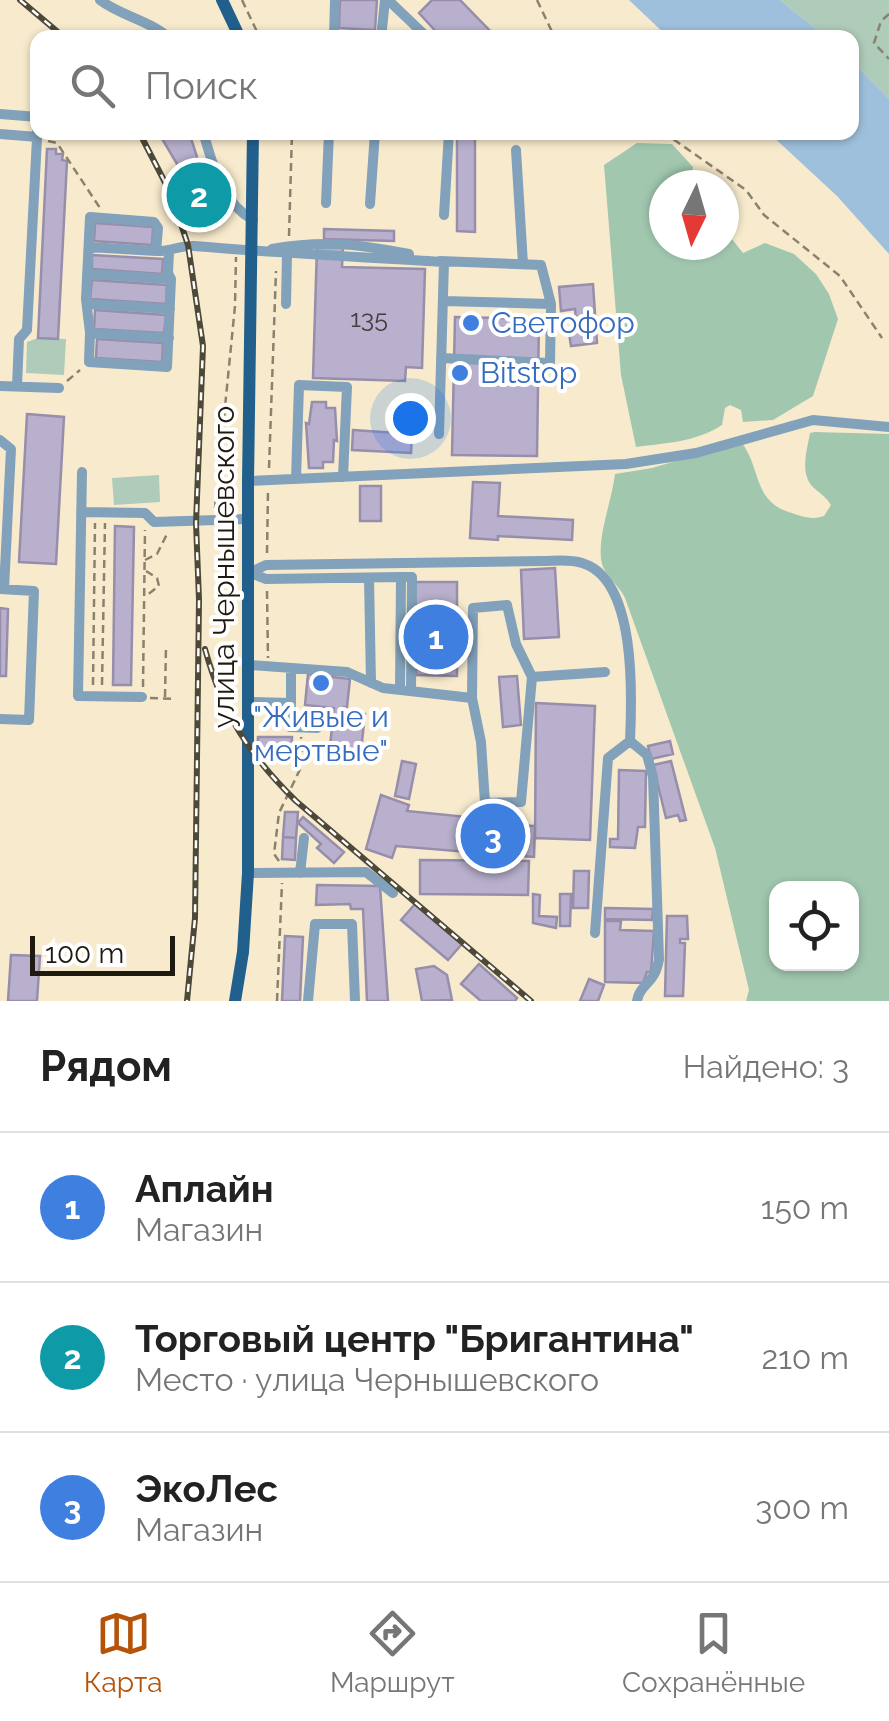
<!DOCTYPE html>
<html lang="ru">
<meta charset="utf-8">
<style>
:root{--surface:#fff;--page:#f6f6f6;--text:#222;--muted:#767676;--line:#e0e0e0;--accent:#b45309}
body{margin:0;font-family:Raleway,sans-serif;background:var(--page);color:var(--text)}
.controls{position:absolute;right:30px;bottom:30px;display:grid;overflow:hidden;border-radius:20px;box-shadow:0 2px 8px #0004}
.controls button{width:90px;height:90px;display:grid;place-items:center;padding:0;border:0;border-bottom:2px solid var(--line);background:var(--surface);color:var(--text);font:50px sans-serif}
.compass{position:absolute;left:649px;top:170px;width:90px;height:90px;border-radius:50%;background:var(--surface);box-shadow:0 2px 8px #0004;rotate:185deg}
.scale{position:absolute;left:30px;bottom:25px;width:145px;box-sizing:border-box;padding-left:10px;border:5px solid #1f1a0f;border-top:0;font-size:28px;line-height:35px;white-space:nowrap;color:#1f1a0f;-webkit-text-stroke:8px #fff;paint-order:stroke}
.you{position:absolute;left:410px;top:418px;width:35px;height:35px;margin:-25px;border:8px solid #fff;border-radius:50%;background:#1a73e8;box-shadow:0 0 0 15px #1a73e833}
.badge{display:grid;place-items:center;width:65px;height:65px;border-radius:50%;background:var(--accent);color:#fff;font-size:32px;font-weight:700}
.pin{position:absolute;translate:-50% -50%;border:5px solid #fff;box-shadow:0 2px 10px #0006}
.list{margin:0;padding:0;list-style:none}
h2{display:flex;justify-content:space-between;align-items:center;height:130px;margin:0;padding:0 40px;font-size:42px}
h2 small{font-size:32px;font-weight:400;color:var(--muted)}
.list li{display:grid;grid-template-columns:65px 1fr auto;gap:30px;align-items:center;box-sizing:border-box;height:150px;padding:0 40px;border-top:2px solid var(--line)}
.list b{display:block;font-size:38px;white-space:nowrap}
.list p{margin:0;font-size:32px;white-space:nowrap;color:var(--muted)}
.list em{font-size:32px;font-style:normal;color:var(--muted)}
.icon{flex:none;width:55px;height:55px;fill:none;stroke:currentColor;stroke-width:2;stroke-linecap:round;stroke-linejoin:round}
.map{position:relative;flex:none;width:889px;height:1001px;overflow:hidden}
.search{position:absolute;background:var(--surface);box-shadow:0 2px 8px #0004;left:30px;right:30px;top:30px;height:110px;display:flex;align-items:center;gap:25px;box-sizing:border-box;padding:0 35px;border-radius:20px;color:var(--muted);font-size:38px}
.sheet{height:580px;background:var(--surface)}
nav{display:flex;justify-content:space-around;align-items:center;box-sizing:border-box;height:140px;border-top:2px solid var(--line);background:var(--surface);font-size:28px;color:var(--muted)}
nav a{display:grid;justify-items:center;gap:5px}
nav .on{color:var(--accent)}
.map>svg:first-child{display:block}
.green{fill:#afcbb9}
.forest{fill:#a1c7af;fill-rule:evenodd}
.water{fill:#9fc0dc}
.building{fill:#b8b0cd;stroke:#968eaa;stroke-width:2.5}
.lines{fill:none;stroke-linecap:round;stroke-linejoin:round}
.path{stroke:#8b826e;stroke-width:2.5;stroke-dasharray:8 5;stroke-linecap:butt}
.minor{stroke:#82a1ba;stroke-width:10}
.major{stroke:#21608d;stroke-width:12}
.rail-casing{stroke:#4e4839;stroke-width:6}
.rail{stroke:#fff;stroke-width:2.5;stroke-dasharray:8;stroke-linecap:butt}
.shop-dot{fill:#3f7fe0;stroke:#fff;stroke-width:4}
.labels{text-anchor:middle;stroke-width:8;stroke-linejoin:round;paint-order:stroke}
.number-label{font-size:25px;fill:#45403e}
.shop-label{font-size:30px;fill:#366cbe;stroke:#fff;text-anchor:start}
.street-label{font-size:30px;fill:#1f1a0f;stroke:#fff}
</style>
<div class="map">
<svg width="889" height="1001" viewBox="0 0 889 1001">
<rect width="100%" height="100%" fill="#f8ebcd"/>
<path class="green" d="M780 0H889V99L852 61V38L826 37Z
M38 338 66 339 64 375 26 373 27 342Z
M159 475 160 502 114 505 112 478Z"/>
<path class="forest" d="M637 143 672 144 693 167 690 185H664V245H724V229L743 253 765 243 794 254 816 274 829 294 838 319 813 396 773 420 743 422 741 410 730 405 725 408 722 425C696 442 666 443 636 447L621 375 604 165Z
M815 432 889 434V1001H746L749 990 715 848 625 598C620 587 605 575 602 564 596 539 612 501 615 474L652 468 741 442C762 468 752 502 792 513 804 517 812 520 824 516L831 505C826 497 821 494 814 488 799 475 807 450 810 433ZM776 888H852V964H776Z"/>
<path class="water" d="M629 0H780L826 37H668Z
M852 61 889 99V254L837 196 769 133 852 132Z"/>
<path class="building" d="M340 0H377L375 30 339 28Z
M432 0H460L497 38H442L419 13Z
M158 132H189L216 216 208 218 209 223 199 226 183 174Z
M457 135H475V232L457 231Z
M47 149H56V154H63L62 160 67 161 58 339 38 338Z
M95 223 153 227 152 245 94 241Z
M324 229 394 231V241L324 239Z
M317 246 343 247 342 267 425 269 422 368 406 367 405 381 313 378Z
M92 255 163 259 162 274 92 269Z
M92 280 167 285 166 304 90 299Z
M593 284 597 343 571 346 569 333 577 332 575 309 561 311 559 287Z
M95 310 166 315 164 333 94 329Z
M455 317 539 319 537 456 452 455Z
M97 339 163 343 162 362 96 358Z
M312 402H326V408H335L337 441 334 440 333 462H323V468H309L306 423 309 424Z
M27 414 64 417 56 564 19 562Z
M353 430 412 434 411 453 352 450Z
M473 482 500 483 498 516 573 520 572 540 498 536V540L470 538Z
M360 486H381V521H360Z
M115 526 134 527 131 685H113Z
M555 568 559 637 524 639 521 570Z
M415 582H457V676L416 675Z
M0 608 8 609 6 676H0Z
M308 674 350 679 347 707H344L343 712 365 714 360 760 329 756 334 708 305 705Z
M517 676 521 725 503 727 499 677Z
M536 703 595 706 590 840 535 838Z
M258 737H292L291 758H276V752L257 756Z
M670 741 673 754 651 759 648 746Z
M402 761 416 764 409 799 395 796Z
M671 761 686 820 680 821 678 815 666 818 653 765Z
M619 770 646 771 645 827H638L635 848 610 847V839H618Z
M381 795 409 805 407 811 507 821 504 855 396 846 392 858 366 849Z
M285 812H298L296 838 283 837Z
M303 817 344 852 334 863 317 848 321 844 298 823Z
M506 825 535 826 534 857 504 855Z
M283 837 296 838 295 860 282 859Z
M420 860 529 861 528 895 420 894Z
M574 871H589L588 908H573Z
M317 885 380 886 388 1001H367L363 909H351L350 904 316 905Z
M533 894 540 895 539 916 557 917 556 928 533 923Z
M560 894H571L570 926H560Z
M415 904 462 944 448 960 401 920Z
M605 908 653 909 652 920 605 919Z
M667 916H687L688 939H680V943H685L683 996H665Z
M605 921H621L620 930 654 931 651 972H647L643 983 605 982Z
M285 936 303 937 300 1001H282Z
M11 955 40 956 37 1001H8Z
M479 964 517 998 515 1001H481L461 984Z
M434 966 447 975 452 1000 422 1001 416 969Z
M589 979 604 985 598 1001H580Z"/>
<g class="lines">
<path class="path" d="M242 0 260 38
M537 0 555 38
M889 14 881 21 874 43 889 59
M663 132 746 190 764 215 840 276 882 338
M48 141 57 143 100 208
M289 236 292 132
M67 381 80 370
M269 468 276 271
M215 508 235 306 236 257
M267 553 268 491
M145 560 157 554 167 534
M146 571 157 578 159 586 147 595
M267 591 268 658
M93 685 95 523
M102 685 105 523
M143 687 145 530
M165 697 166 646
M150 698 175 699
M279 861 274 854 279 813 304 761 301 737
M277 1001 282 883"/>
<path class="minor" d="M100 0C121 16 149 20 169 38
M388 0 428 38
M334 38 335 0
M381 38 385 0
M0 114 38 117
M203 132C214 167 220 201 253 220
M0 134 37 137
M516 150 523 264
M326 203 329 132
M370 204 375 132
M444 215 449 132
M89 247 156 251
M272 249C323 240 359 244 409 254
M169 252 168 273 171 279 167 367 89 362 90 333 86 299 90 217 154 222 158 228 156 251C170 252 180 245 194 246 277 253 360 257 444 262L439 434
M440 261 541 265 551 304
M87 274 171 279
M89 304 170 309
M286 304 287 254
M90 333 169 338
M441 358 550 363 551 304 443 301
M0 386 59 388
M17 386 19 339 27 330 38 119
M0 440 11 449 4 589
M82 472 78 696 142 697
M296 479 299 385 347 387 343 477
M248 481 626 464 696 453 813 420 889 427
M81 512 145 513 154 522 248 519
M249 573 266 565 543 561C555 561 570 559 582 563 637 579 632 697 630 741L647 755 653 777 659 959C655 985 640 983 637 1001
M250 573 266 579 401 577 400 689
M401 577H412L411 690
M369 578 371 683
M0 589 34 591 29 720 0 719
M249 665 347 672 383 688 472 698 481 742 485 803 521 802 532 677 605 672
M472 698 473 608 507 605 516 644 532 677
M249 702 291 703V668
M291 703 290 727 317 728
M248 873 366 872 393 893
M300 873 304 838
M595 933 608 758 630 741
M308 1001 315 924H352L355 1001"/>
<path class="major" d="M222 0 240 38
M235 1001 243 952 248 873V481L253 132"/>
<g class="rail-casing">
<path id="rail" d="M20 0 65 38
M139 132 170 192 188 245 203 346 196 523 199 600 195 918 187 1001
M205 649C223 714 248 754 296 801L531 1001"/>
</g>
<use href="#rail" class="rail"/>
</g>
<g class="shop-dot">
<circle cx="471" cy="323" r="10"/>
<circle cx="460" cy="373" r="10"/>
<circle cx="321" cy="683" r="10"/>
</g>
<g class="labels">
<g class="number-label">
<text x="369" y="327">135</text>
</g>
<g class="shop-label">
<text x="491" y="333">Светофор</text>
<text x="480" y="383">Bitstop</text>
<text x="321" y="727" text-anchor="middle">"Живые и<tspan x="321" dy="34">мертвые"</tspan></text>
</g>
<g class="street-label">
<text transform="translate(224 567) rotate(-90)" y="10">улица Чернышевского</text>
</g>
</g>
</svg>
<div class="controls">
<button><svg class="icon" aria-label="locate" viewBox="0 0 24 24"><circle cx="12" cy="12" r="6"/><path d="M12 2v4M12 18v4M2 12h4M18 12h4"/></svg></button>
</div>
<svg class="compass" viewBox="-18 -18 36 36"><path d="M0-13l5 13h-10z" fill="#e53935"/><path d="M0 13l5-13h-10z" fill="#767676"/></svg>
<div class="scale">100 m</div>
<div class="you"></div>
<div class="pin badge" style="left:436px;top:637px;background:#3f7fe0">1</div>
<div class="pin badge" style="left:199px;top:195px;background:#0f9aa8">2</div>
<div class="pin badge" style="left:493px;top:836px;background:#3f7fe0">3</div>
<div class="search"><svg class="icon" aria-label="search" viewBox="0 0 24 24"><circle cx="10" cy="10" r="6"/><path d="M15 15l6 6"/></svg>Поиск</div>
</div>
<section class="sheet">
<h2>Рядом<small>Найдено: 3</small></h2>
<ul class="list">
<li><span class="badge" style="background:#3f7fe0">1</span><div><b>Аплайн</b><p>Магазин</p></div><em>150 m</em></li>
<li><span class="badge" style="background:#0f9aa8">2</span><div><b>Торговый центр &quot;Бригантина&quot;</b><p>Место · улица Чернышевского</p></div><em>210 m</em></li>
<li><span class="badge" style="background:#3f7fe0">3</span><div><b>ЭкоЛес</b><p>Магазин</p></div><em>300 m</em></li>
</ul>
</section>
<nav>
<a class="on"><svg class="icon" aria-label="map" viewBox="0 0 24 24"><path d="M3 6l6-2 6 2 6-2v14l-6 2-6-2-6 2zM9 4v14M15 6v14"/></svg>Карта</a>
<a><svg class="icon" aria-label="directions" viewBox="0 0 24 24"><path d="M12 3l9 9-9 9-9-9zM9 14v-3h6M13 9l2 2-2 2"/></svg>Маршрут</a>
<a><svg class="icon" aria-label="saved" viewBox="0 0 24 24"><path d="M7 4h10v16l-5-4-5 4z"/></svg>Сохранённые</a>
</nav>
